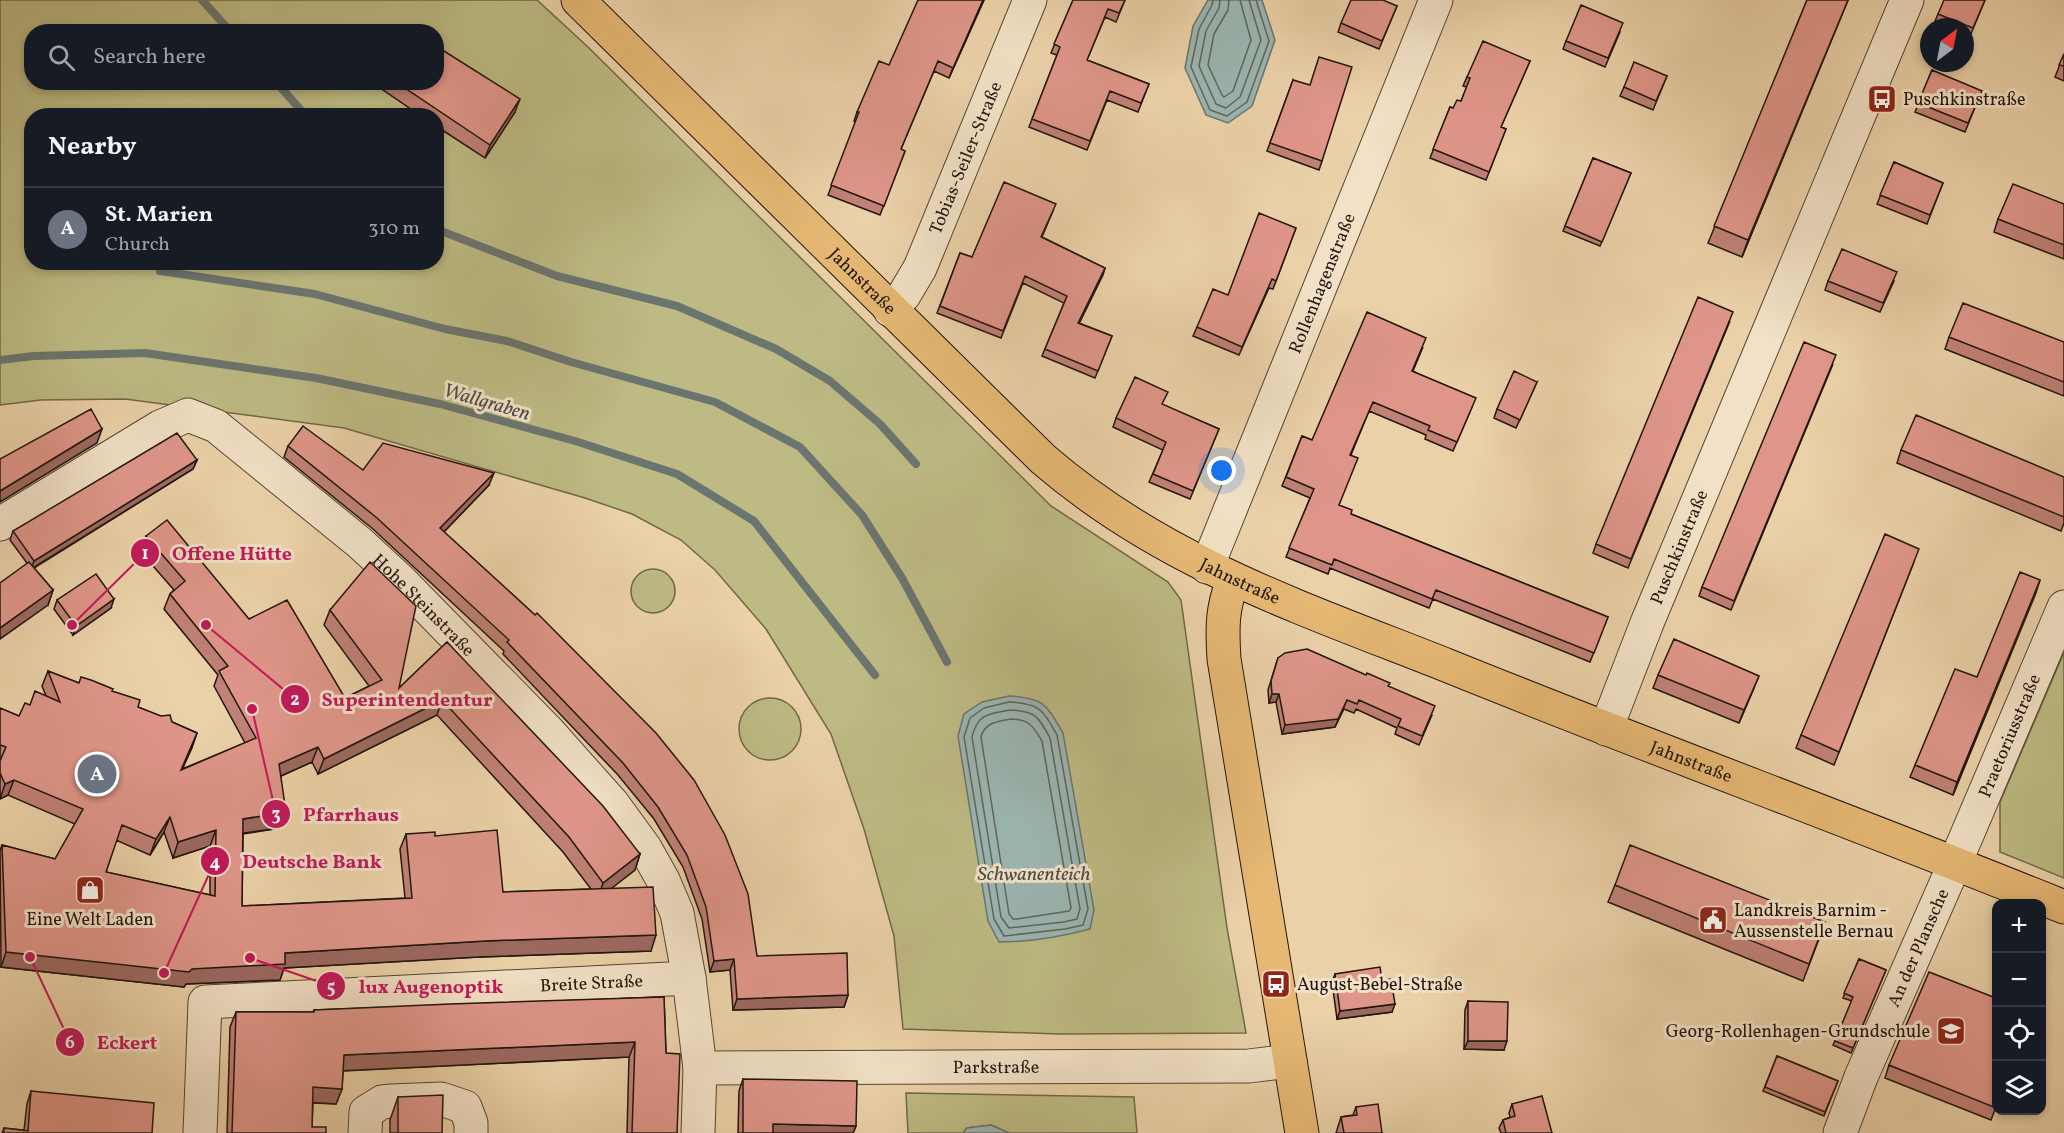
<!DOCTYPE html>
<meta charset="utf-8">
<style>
:root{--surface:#171b24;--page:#20242c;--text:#f1f3f6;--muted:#9ea1a6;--line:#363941;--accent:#b45309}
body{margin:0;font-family:Vollkorn,serif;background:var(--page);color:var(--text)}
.controls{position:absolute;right:18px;bottom:18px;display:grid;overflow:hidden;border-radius:12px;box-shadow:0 3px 9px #0003}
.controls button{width:54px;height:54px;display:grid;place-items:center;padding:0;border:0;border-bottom:2px solid var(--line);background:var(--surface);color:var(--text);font:30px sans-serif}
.compass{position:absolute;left:1920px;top:18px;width:54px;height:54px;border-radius:50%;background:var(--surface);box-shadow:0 3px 9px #0003;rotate:32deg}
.you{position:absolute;left:1222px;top:471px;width:21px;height:21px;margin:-15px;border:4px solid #fff;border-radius:50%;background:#1a73e8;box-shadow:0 0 0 9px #1a73e833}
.badge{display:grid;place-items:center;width:39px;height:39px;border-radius:50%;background:var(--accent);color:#fff;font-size:20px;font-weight:700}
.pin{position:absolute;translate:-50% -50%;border:3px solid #fff;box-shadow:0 2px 6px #0006}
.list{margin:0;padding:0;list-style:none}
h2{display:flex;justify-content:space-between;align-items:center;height:78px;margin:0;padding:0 24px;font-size:26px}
h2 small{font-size:20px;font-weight:400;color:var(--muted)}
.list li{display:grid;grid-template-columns:39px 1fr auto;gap:18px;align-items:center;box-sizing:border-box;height:84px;padding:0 24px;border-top:2px solid var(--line)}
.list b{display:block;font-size:22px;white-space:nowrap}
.list p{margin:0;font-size:20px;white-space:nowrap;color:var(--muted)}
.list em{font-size:20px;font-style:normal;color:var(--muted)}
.icon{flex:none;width:33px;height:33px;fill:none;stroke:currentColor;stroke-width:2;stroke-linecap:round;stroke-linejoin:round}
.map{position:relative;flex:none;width:2064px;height:1133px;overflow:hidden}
.search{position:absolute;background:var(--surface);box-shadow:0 3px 9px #0003;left:24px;top:24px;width:420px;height:66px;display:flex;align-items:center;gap:15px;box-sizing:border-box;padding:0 21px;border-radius:24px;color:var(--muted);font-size:22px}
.panel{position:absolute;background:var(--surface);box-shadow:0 3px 9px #0003;left:24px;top:108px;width:420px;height:162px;border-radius:24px}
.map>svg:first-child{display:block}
.green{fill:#bdba83;stroke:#706848;stroke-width:1.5;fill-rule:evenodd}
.water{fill:#9bb5b0;stroke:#6b756f;stroke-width:1.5}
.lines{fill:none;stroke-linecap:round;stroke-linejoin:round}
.shore{stroke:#5e655f;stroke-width:1.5}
.stream{stroke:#6b756f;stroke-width:8}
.minor-casing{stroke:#544434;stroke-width:35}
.major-casing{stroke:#22150e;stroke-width:35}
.minor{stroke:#f2e1c6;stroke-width:33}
.major{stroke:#e6b874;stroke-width:33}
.wall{fill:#c08176;stroke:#22150e;stroke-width:1.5;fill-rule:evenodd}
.shaded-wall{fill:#9c6960;stroke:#22150e;stroke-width:1.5}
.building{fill:#df9689;stroke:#22150e;stroke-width:1.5;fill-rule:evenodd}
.labels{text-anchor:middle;stroke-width:6;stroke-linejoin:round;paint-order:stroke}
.poi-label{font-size:18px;fill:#22150e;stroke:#f2e1c6;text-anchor:start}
.street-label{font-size:18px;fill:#22150e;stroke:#f2e1c6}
.water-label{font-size:20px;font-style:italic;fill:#4c4d47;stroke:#f2e1c6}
.leader{fill:none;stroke:#c2185b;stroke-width:2}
.callout-dot{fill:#c2185b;stroke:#f2e1c6;stroke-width:2}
.mark-label{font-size:18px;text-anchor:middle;font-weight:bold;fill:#fff}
.callout-label{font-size:20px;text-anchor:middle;font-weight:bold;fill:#c2185b;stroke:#f2e1c6;stroke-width:6;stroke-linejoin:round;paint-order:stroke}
</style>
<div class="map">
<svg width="2064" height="1133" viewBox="0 0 2064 1133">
<rect width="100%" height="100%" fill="#ebd1a8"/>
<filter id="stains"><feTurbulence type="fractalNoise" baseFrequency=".00333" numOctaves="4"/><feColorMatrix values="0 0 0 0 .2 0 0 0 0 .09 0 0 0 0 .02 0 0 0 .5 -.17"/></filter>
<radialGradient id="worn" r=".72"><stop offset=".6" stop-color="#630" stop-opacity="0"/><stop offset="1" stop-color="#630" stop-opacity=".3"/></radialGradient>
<path class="green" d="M0 0H537L588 47 1051 506 1168 582 1181 600 1227 928 1246 1033 1060 1034 903 1029 894 936 864 829 831 734 766 629 715 570 681 540 632 514 585 498 344 428 125 399 41 400 0 405ZM32 32H436V82H32ZM32 116H436V262H32Z
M631 591a22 22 0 1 1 44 0a22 22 0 1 1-44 0Z
M2064 652V878L2000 852V802Z
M739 729a31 31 0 1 1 62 0a31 31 0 1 1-62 0Z
M906 1093 1134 1097 1137 1133H1009L991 1125 967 1128 963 1133H908Z"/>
<path class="water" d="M1208 0H1262L1275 40 1252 106 1228 123 1206 115 1185 68 1193 26Z
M1009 696C1044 698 1046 704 1063 733L1094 910 1090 929C1060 937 1030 942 999 942L988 921 958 736 964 714 982 702Z
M991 1125 1009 1133H963L967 1128Z"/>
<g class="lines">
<path class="shore" d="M1213 0 1212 5 1199 29 1191 67 1210 110 1227 116 1247 102 1269 41 1256 0
M1220 0 1219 8 1206 31 1199 66 1216 104 1226 108 1240 97 1261 40 1249 0
M1229 0 1228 10 1214 34 1208 65 1222 95 1224 97 1233 91 1251 40 1240 0
M1009 702C1040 703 1043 710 1057 735L1088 909 1083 925 1065 929 1004 936 994 919 964 737 970 718 984 708Z
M1010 710C1036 711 1038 716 1050 738L1080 909 1077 919 1064 922 1009 928 1001 917 972 737C978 713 989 714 1010 710Z
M1011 719C1029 719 1033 726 1042 741L1071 908 1069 911 1017 919H1013L1009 914 981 737C985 722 997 722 1011 719Z"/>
<path class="stream" d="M202 0 231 32
M276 82 306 116
M436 229 557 276 677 306 776 349 830 381 880 424 916 464
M160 271 315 294 445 329 507 341 571 362 715 402 800 447 862 515 902 578 947 662
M0 360 34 356 145 353 316 378 440 404 575 441 677 474 754 521 875 675"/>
<g class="minor-casing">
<g id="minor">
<path id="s1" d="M890 310 904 295 920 268 1030 0"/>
<path id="s2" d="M0 524 160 427 188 415 216 426 360 543 399 579 548 731 613 804 645 848 663 880 677 913 689 978 700 1068 698 1133"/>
<path id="s3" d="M1207 567 1436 0"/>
<path id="s4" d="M1606 729 1647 623 1907 0"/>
<path id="s5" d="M700 1068 1249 1066 1290 1061"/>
<path id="s6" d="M200 1133 205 1002 689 978"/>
<path d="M365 1133 366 1112 382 1102 391 1101 441 1099 465 1107 471 1123V1133"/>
<path id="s7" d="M1840 1133 1861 1077 1955 863 2064 607"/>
</g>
</g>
<g class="major-casing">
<g id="major">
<path id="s8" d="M578 0 1043 459C1162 562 1302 608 1446 665 1651 748 1859 824 2064 907"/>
<path d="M1233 580C1222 609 1222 627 1224 659L1302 1133"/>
</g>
</g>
<use href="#minor" class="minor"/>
<use href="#major" class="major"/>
</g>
<path class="wall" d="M984 0 949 78 934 71 901 149 905 151 880 215 828 195 856 122 854 121 857 112Z
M1073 0H1125L1116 22 1105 17 1087 60 1149 84 1138 112 1107 100 1087 150 1029 127 1057 55 1051 53Z
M1807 0H1848L1742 257 1708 243Z
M1985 0 1968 41 1965 40V27L1933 26 1938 14Z
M1397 6 1379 49 1338 32 1341 23Z
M1620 32 1605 67 1563 49 1566 41Z
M2064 54V81L2055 77Z
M1530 61 1501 127 1506 129 1486 180 1430 158 1450 107 1453 108 1461 101 1467 87 1463 86 1467 77Z
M1932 70 1978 100 1965 132 1915 112Z
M1667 76 1653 110 1620 96 1624 87Z
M1293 80 1322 161 1319 170 1267 151Z
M373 82H436L515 112 485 158 436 126V116H421L373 83Z
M1593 158 1631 173 1600 246 1563 231Z
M1894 162 1943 183 1927 224 1877 204Z
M2064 204V259L1994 232 1998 219Z
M1053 211 1042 237 1105 268 1079 323 1112 336 1095 378 1042 356 1064 303 1023 283 1001 338 937 313 960 253 972 257Z
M1296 228 1273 289 1269 288 1239 355 1193 336 1197 327Z
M1828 281H1894L1880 312 1825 290Z
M1730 321 1628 568 1593 553 1596 544Z
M1949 337 2064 342V396L1945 349Z
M1423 347 1413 371 1472 407 1453 451 1425 439 1426 435 1369 411 1351 455 1339 505 1351 514 1608 617 1590 662 1433 599 1429 608 1330 568 1328 574 1286 557 1310 498 1282 486 1302 436 1312 440Z
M1833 364 1731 610 1699 596 1702 587Z
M1537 382 1516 428 1494 418 1497 409Z
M1163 405 1219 429 1190 499 1149 482 1163 450 1113 427 1116 418Z
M288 446 363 470 489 485 444 532 535 615 757 956 848 995 844 1007 733 1010 730 970 710 972 702 919 683 867 654 819 618 775 503 654 504 651 373 529 284 457Z
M1901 450 2064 477V523L2061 531 1897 463Z
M197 460 193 469 34 568 53 590 48 605 27 563 10 540 13 531Z
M146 536 345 698 369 686 324 625 330 610 399 688 447 642 640 854 635 870 611 888 651 951 479 957 284 968 280 980 186 984 184 987 1 967 0 850 2 845 55 859 75 824 8 795 0 799V708L19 716 30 705 46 696 42 686 48 671 79 683 112 691 138 707 197 733 182 769 245 743 214 686 218 675 164 609 170 594 174 590 140 551ZM437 715 563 852 591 889 503 892 435 836 406 834 400 849 405 898 242 906 243 834 280 828 281 776 312 762 318 774ZM164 832 173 858 210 846V895L106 872 116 840 150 855Z
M1914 562 1834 765 1796 748 1801 735Z
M2040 580 1953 795 1910 777 1915 765 1977 677Z
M57 600 111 608 73 635 54 609Z
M1278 658 1388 686 1432 715 1419 745 1395 734 1397 728 1356 709 1354 713 1344 709 1335 727 1282 734 1276 702 1269 703 1268 690Z
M1658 675 1754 688 1739 723 1653 688Z
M1615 885 1819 939 1803 981 1608 902Z
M1859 959 1886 970 1851 1053 1833 1045 1852 1001 1843 998Z
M1335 974 1382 980 1392 1012 1337 1019 1332 982Z
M664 997 666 1053 677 1133H627L629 1057 343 1071 342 1089 336 1104 313 1103 312 1127 326 1133H227L230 1027 236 1012H313L314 1010Z
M1468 1001 1504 1050 1464 1049 1465 1010Z
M1777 1056 1838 1081 1824 1116 1763 1091Z
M1889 1065 1996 1107 1991 1120 1885 1078Z
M743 1079 856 1126 853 1133H738L739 1091Z
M31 1091 152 1133H2L4 1128 24 1130 27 1104Z
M398 1097 442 1133H390V1120Z
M1512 1104 1552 1133H1501L1499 1128 1503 1120 1510 1117 1509 1113Z
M1356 1107 1382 1133H1336L1341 1117 1353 1115Z"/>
<path class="shaded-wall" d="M983 0H984L949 78 953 68Z
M1848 0 1742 257 1748 240Z
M520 99 515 112 485 158 490 145Z
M1105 268 1103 275 1076 330 1078 323Z
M102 429 97 443 0 502V491Z
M197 460 193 469 31 569 34 561Z
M494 473 489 485 436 540 440 528Z
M2040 580 2036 593 1953 795 1957 782Z
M53 590 48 605 0 639V628Z
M114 599 111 608 73 635 76 626Z
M1759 676 1754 688 1739 723 1744 710Z
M1272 694H1279L1276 702 1269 703Z
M442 700 437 715 318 774 324 759Z
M1347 700 1335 727 1282 734 1285 725Z
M197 733 192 748 175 785 181 770Z
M318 747 312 762 274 779 279 764Z
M14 780 8 795 0 799 5 784Z
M286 812 280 828 237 834 243 819Z
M170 817 164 832 150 855 156 839Z
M216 830 210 846 173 858 178 842Z
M640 854 635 870 598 899 603 883Z
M656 935 651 951 479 957 284 968 280 980 186 984 184 987 1 967 6 952 192 969 285 953 485 941Z
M734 959 730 970 710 972 714 961Z
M848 995 844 1007 733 1010 737 999Z
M1395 1004 1392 1012 1337 1019 1340 1011Z
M1468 1041H1507L1504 1050 1464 1049Z
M635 1042 629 1057 338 1071 344 1055Z
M313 1087 342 1089 336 1104 307 1102Z
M773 1124 856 1126 853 1133H770Z"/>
<path class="building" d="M918 0H983L953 68 938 61 901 149 905 151 884 206 831 185 859 112H857L879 61 889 65Z
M1073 0H1125L1119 13 1108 9 1087 60 1149 84 1141 103 1110 91 1090 141 1032 119 1060 47 1054 44Z
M1351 0H1383L1397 6 1382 41 1341 23Z
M1807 0H1848L1748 240 1714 226Z
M1944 0H1985L1973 28 1938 14Z
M1581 5 1623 23 1608 58 1566 41Z
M405 26 413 32H402Z
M1483 41 1530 61 1501 127 1506 129 1489 172 1433 149 1450 107 1453 108 1457 100 1461 101 1470 78 1467 77Z
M436 46 520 99 490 145 396 82H436Z
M2064 54V66L2059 65Z
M1319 57 1352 67 1322 161 1270 143 1293 80 1310 85Z
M1634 62 1667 76 1656 101 1624 87Z
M1932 70 1982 91 1968 123 1918 103Z
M1593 158 1631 173 1602 242 1565 226Z
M1894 162 1943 183 1930 215 1880 195Z
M1004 182 1056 204 1041 237 1105 268 1078 323 1112 336 1098 371 1045 349 1067 296 1025 276 1003 331 940 306 960 253 972 257Z
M2013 184 2064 204V245L1998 219Z
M1259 213 1296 228 1276 281 1272 279 1242 347 1197 327 1213 289 1228 295Z
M1842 249 1897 272 1883 303 1828 281Z
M1698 297 1733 312 1631 559 1596 544Z
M1963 303 2064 342V382L1949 337Z
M1367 312 1426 338 1412 371 1476 398 1457 442 1428 430 1430 426 1373 402 1350 455 1358 458 1339 505 1352 510 1351 514 1608 617 1594 653 1436 590 1432 599 1334 559 1332 565 1289 548 1314 489 1286 477 1302 436 1312 440Z
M1804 342 1836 355 1734 601 1702 587Z
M1514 371 1537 382 1520 420 1497 409Z
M1135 377 1168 392 1162 404 1219 429 1193 491 1153 474 1166 442 1116 418Z
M91 409 102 429 0 491V459Z
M1916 415 2064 477V517L1901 450Z
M303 426 363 470 383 443 494 473 440 528 535 615 537 613 656 733 694 780 725 835 748 894 757 956 847 953 848 995 737 999 734 959 714 961 706 907 687 855 658 807 623 763 507 642 509 640 377 518 288 446Z
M177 433 197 460 34 561 13 531Z
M167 520 249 619 287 600 345 698 382 680 330 610 370 562 416 606 399 688 447 642 603 806 640 854 603 883 569 837 442 700 324 759 318 747 279 764 286 812 243 819 242 906 412 898 406 834 435 832V836L497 830 503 892 653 887 656 935 485 941 285 953V964L192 969 189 972 6 952 2 845 55 859 83 809 14 780 5 784 0 773V761L6 747 0 745V708L19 716 25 703 30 705 35 691 60 702 48 671 79 683 81 677 91 680 113 689 112 691 140 700 138 707 161 716 170 715 172 722 197 733 181 770 256 738 219 671 228 666 170 594 185 581 146 536ZM170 817 178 842 216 830 215 896 106 872 122 825 156 839Z
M1885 534 1919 549 1839 752 1801 735Z
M29 562 53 590 0 628V583Z
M2020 572 2040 580 1957 782 1915 765 1955 669 1977 677Z
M96 574 114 599 76 626 57 600Z
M1674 639 1759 676 1744 710 1658 675Z
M1307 649 1366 675 1367 673 1390 683 1388 686 1435 706 1422 736 1398 726 1401 719 1359 700 1357 704 1347 700 1338 719 1285 725 1279 694H1272L1271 681 1278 658 1285 653Z
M1630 845 1825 922 1809 964 1615 885Z
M1859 959 1886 970 1853 1048 1835 1041 1853 997 1844 993Z
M1380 967 1382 980 1391 979 1395 1004 1340 1011 1335 974Z
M1929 972 1996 998V1108L1889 1065Z
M664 997 666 1053 680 1054 677 1133H632L635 1042 344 1055 342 1089 313 1087 312 1127H326V1133H232L236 1012H314V1010L450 1004Z
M1468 1001 1508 1002 1507 1041H1468Z
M1777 1056 1838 1081 1825 1112 1765 1087Z
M743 1079 857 1081 856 1126 773 1124V1133H743Z
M31 1091 154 1103 152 1133H4V1128L28 1131Z
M443 1095 442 1133H398V1097Z
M1542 1096 1552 1133H1506L1503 1120 1515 1116 1512 1104Z
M1378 1104 1382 1133H1344L1341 1117 1357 1115 1356 1107Z"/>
<defs>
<g id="bus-square" transform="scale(1.5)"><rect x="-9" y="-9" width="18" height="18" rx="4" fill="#8f2418" stroke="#f2e1c6"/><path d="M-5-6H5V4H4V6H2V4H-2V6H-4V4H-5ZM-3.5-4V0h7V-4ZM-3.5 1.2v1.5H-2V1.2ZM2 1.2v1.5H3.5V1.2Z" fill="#fff"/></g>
<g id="shop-square" transform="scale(1.5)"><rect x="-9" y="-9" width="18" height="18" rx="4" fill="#8f2418" stroke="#f2e1c6"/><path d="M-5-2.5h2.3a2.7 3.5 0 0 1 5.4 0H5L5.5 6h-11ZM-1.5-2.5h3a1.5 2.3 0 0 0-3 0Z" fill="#fff"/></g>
<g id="civic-square" transform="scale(1.5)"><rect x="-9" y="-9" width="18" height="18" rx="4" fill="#8f2418" stroke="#f2e1c6"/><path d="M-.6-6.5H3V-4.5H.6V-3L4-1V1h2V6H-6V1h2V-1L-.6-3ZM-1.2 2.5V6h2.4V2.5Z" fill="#fff"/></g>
<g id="school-square" transform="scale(1.5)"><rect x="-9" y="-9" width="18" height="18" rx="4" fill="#8f2418" stroke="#f2e1c6"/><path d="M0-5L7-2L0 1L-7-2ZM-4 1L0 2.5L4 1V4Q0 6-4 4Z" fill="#fff"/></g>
</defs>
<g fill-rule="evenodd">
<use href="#bus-square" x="1882" y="99"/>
<use href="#shop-square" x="90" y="890"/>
<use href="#civic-square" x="1713" y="920"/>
<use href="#bus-square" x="1276" y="984"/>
<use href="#school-square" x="1951" y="1031"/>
</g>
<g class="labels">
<g class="poi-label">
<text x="1903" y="105">Puschkinstraße</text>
<text x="1734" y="916">Landkreis Barnim -<tspan x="1734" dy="21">Aussenstelle Bernau</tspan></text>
<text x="90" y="925" text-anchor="middle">Eine Welt Laden</text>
<text x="1297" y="990">August-Bebel-Straße</text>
<text x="1930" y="1037" text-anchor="end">Georg-Rollenhagen-Grundschule</text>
</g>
<g class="street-label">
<text dy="6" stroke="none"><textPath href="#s1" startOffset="171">Tobias-Seiler-Straße</textPath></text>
<text dy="6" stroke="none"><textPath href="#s8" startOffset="400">Jahnstraße</textPath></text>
<text dy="6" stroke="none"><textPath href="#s3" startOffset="306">Rollenhagenstraße</textPath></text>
<text dy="6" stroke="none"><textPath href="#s4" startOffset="196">Puschkinstraße</textPath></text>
<text dy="6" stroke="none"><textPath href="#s8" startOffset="886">Jahnstraße</textPath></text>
<text dy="6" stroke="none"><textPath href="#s2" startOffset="522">Hohe Steinstraße</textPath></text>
<text dy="6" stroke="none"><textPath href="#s7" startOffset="432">Praetoriusstraße</textPath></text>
<text dy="6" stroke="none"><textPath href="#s8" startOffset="1372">Jahnstraße</textPath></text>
<text dy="6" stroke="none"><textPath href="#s7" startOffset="201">An der Plansche</textPath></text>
<text dy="6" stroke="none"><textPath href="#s6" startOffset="518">Breite Straße</textPath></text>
<text dy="6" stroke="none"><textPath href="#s5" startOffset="296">Parkstraße</textPath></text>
</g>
<g class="water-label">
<text transform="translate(487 401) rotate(16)" y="7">Wallgraben</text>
<text x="1034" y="880">Schwanenteich</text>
</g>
</g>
<path class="leader" d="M72 625L145 553M206 625L295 699M252 709L276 814M164 973L215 861M250 958L331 986M30 957L70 1042"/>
<g class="callout-dot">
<circle cx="72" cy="625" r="6"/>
<circle cx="206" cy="625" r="6"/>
<circle cx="252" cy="709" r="6"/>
<circle cx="164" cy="973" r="6"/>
<circle cx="250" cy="958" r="6"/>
<circle cx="30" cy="957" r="6"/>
<circle cx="145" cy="553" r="15"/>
<circle cx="295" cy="699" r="15"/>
<circle cx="276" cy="814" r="15"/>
<circle cx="215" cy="861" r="15"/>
<circle cx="331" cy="986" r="15"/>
<circle cx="70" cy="1042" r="15"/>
</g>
<g class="mark-label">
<text x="145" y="559">1</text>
<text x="295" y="705">2</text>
<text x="276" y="820">3</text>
<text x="215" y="868">4</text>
<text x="331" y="993">5</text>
<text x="70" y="1048">6</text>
</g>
<g class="callout-label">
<text x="232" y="560">Offene Hütte</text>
<text x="407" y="706">Superintendentur</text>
<text x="351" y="821">Pfarrhaus</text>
<text x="312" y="868">Deutsche Bank</text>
<text x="431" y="993">lux Augenoptik</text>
<text x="127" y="1049">Eckert</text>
</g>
<rect width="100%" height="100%" filter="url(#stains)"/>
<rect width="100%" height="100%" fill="url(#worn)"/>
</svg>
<div class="controls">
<button>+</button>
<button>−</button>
<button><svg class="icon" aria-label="locate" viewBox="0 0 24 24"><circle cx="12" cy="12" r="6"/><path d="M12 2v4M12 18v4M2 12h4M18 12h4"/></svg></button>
<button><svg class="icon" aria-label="layers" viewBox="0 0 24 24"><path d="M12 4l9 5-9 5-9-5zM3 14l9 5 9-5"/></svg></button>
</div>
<svg class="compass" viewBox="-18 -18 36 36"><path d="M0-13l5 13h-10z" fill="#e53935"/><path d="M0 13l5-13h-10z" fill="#9ea1a6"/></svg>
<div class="you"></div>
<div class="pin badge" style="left:97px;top:774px;background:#6b7280">A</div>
<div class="search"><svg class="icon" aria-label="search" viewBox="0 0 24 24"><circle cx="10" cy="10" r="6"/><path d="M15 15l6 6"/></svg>Search here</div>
<section class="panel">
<h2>Nearby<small></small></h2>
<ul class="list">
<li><span class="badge" style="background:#6b7280">A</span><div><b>St. Marien</b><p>Church</p></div><em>310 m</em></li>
</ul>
</section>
</div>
